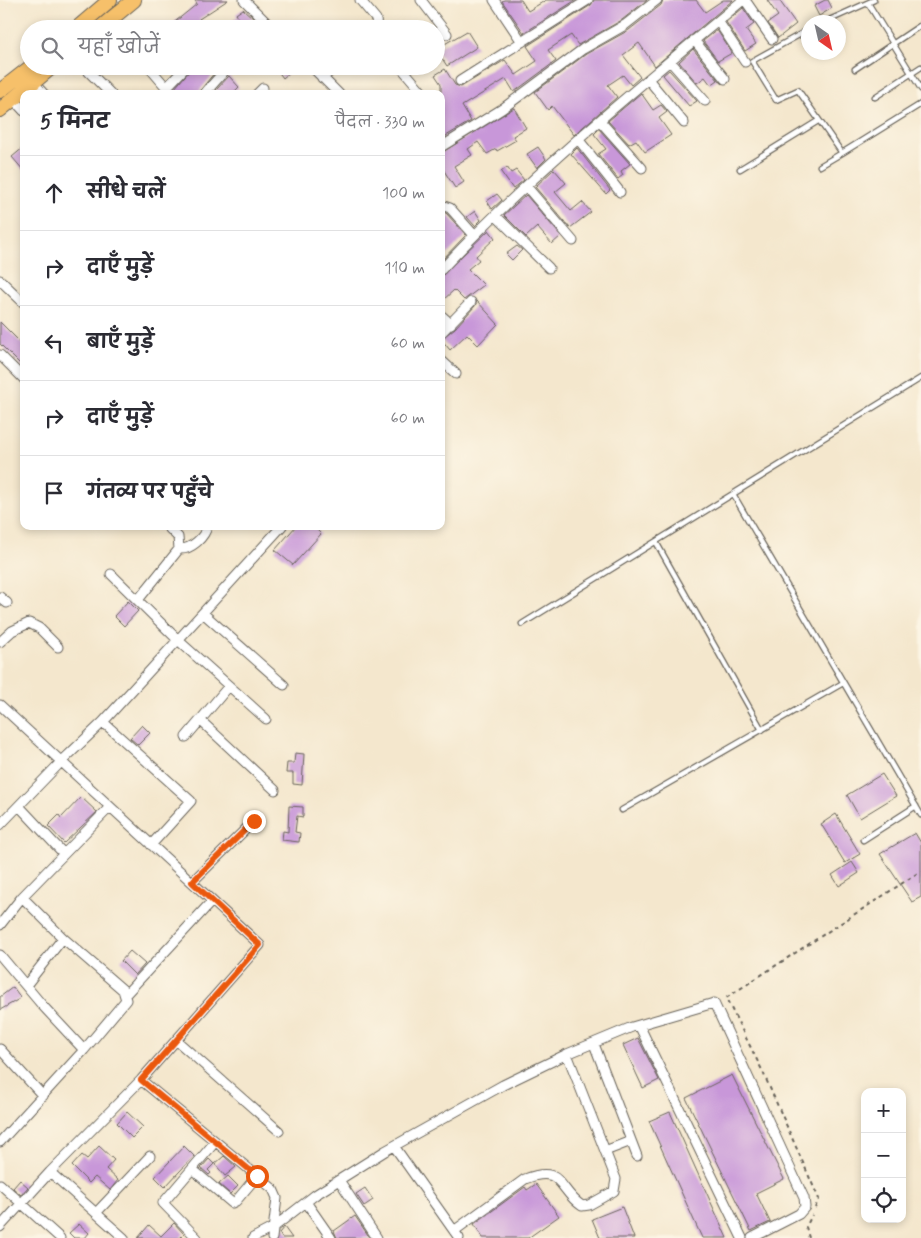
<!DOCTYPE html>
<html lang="hi">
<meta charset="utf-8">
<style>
:root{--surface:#fff;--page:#f7f7f7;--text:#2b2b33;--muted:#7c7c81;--line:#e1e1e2}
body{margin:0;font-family:Mynerve,"Playpen Sans Deva",sans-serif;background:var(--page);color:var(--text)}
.controls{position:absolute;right:15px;bottom:15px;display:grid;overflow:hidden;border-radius:10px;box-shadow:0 2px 8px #0003}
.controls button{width:45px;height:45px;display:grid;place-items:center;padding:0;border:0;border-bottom:1px solid var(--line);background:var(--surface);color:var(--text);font:25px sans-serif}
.compass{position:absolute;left:801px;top:15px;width:45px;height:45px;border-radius:50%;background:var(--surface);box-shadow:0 2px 8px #0003;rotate:146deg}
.stop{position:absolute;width:15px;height:15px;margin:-11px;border:4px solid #ea580c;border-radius:50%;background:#fff}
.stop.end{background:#ea580c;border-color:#fff;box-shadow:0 1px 5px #0008}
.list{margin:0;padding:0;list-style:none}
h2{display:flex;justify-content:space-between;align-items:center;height:65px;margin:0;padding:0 20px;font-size:21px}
h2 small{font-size:16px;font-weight:400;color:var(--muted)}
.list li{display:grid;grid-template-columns:32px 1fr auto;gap:15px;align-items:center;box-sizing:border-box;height:75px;padding:0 20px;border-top:1px solid var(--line)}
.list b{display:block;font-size:19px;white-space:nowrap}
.list em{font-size:16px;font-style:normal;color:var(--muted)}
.icon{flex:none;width:28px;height:28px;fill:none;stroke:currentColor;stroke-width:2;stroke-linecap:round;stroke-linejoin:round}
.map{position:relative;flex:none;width:921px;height:1238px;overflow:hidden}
.search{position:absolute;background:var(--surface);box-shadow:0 2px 8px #0003;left:20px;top:20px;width:425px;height:55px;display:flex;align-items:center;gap:12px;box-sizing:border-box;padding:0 18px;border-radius:28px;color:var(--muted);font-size:19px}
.panel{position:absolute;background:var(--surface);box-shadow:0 2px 8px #0003;left:20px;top:90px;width:425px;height:440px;border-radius:10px}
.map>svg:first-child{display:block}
.building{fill:#c897d9}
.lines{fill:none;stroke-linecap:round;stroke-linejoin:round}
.lane-casing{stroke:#68635a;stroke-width:7}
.street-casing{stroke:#68635a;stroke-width:11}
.primary-casing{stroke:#68635a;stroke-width:16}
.path{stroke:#68635a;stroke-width:2;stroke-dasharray:4 4;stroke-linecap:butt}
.lane{stroke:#fff;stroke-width:4.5}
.street{stroke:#fff;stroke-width:9}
.primary{stroke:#f6c06b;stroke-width:14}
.route{stroke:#ea580c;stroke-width:6}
</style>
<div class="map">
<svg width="921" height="1238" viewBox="0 0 921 1238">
<rect width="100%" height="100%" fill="#fcf5e5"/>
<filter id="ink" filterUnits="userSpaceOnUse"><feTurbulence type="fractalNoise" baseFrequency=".02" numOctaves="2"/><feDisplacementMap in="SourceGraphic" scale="10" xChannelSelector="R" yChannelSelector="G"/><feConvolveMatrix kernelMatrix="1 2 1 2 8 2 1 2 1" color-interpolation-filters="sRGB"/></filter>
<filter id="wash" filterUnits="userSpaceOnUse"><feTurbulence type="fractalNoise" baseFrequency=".0096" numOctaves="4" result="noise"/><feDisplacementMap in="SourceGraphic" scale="20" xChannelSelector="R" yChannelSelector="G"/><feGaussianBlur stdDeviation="1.12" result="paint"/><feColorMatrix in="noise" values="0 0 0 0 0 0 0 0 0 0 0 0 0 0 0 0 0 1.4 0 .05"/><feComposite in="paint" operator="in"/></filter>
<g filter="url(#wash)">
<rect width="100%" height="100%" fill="#f4e7cd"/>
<g id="blocks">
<path class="building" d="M195 0H228L199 19 206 29H166L197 4Z
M504 0H521L528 11 546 0H576L524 33 502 1Z
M594 0H647L622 20 578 45 571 35 548 50 556 61 514 92 506 79 462 106 471 121 441 139V84L435 75 445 69 455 85 461 87 505 60 516 75 537 61 527 46 591 5Z
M663 0H696L705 12 723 0H733L655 66 639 43 623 55 640 77 631 85 623 75 608 85 617 97 574 135 552 106 548 110 535 92 586 54 629 30 661 5Z
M767 0H779L796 24 778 38 768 23 778 16Z
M825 0H828L832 8 819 16 814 6Z
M743 8 754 24 746 30 756 44 745 51 726 22Z
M243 9 253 18 236 29 231 22 238 17 236 14Z
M717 30 732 53 718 61 703 41Z
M467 31 477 47 447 66 436 49Z
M693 49 718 80 711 85 705 77 697 83 679 62Z
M193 66H220L197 94H178L175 88Z
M282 66H297L283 78 277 70Z
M669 70 697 101 689 106 663 75Z
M229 76 239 87 232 94H220L216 90Z
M641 93 653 110 661 105 667 112 659 118 671 135 645 152 636 140 629 144 608 121Z
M514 108 526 128 513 136 516 140 497 151 496 149 487 154 478 142 468 149 472 155 454 166 464 182 455 188 441 166V153Z
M599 129 630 164 621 171 623 175 618 179 598 154 606 149 594 134Z
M24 147V171L12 157Z
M538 147 546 159 537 168 527 154Z
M577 148 610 190 606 194 571 154Z
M507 167 511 173 516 170 524 180 513 189 501 172Z
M554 169 566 183 555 192 571 211 582 202 591 212 570 228 535 187Z
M497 194 502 200 492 209 487 201Z
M526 195 561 236 552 244 537 227 526 237 504 215Z
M475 211 481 220 475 226 467 217Z
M442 212 446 213 466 235 441 261Z
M489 230 495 238 476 256 479 260 468 269 484 285 464 300 454 290 441 302V276Z
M517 246 522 250 512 260 506 254Z
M477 301 498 324 478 345 467 334 450 350 441 339 455 328 475 306Z
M0 322 24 346V368L0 344Z
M296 526H313L321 534 293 565 275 550Z
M128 601 138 611 124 626 114 616Z
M142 725 150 733 138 745 130 738Z
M295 753 304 754 302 785 293 784V773H286L287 763H294Z
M882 774 896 796 860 818 847 795Z
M81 797 97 812 64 843 48 826 59 815 61 818Z
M289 806 303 807V817L297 816 295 832 300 833 299 842 282 840 283 831 288 832Z
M836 814 860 854 845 863 821 824Z
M915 833 921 843V897L912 902 880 854Z
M852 862 859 873 839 886 832 875Z
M130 951 145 964 135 975 121 961Z
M13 987 21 998 0 1010V997Z
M638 1038 659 1080 643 1088 623 1045Z
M732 1075 784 1179 756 1193 770 1222 751 1231 686 1098Z
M127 1112 143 1127 132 1138 117 1123Z
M670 1112 727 1238H702L649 1121Z
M99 1146 114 1160 106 1169 118 1180 110 1190 95 1177 89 1183 72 1166 82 1155 87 1159Z
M184 1146 194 1156 165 1187 155 1177Z
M224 1156 236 1167 225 1176 215 1164Z
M209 1159 214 1164 208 1170 211 1173 209 1175 201 1168Z
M228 1176 238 1186 230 1194 219 1184Z
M20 1180 28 1187 21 1195 13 1188Z
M536 1184 559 1216 528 1238H483L474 1224 525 1187 527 1190Z
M365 1188 373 1200 364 1206 356 1194Z
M622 1207 634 1238H600L592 1219Z
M355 1216 370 1238H337L334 1231Z
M174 1223 184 1234 180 1238H138L149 1225 161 1236Z
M79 1224 89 1233 85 1238H74L69 1233Z
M284 1227 292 1238H282L279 1233Z"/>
</g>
</g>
<g filter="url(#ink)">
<use href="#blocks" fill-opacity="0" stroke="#68635a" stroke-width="1"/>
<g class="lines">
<g class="lane-casing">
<path id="lane" d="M868 3 921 89
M825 22 874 0
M808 30 752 61 776 100 798 90 842 153 921 104
M855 69 921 25
M875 97 921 67
M820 166 842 153
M740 169 818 121
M733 494 921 815
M656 542 762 730
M522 624 921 378
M622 810 843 683
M863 840 916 806"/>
</g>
<g class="street-casing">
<path id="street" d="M244 0 273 29
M360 0 376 19 377 29
M421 0 447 34
M494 0 522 42
M745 0 772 39
M718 21 745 62
M694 40 725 79
M670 61 705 101
M83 66 111 94
M148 66 172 94
M311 66 339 94
M400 66 423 93
M322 78 337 66
M648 79 684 123
M460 81 588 0
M33 82 44 94
M167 87 187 66
M204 94 229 66
M257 94 263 88
M13 99 24 111
M600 121 642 168
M578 139 620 192
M441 147 502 109 583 49 625 25 657 0
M526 186 573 241
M441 205 450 208 474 235
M495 215 549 268
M441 270C534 171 640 86 743 0
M0 280 24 303
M441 315 451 324
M441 333 471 302
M0 355 24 379
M441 360 456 374
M179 549C191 550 205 537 207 526
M111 574 179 641 266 719
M0 597 7 603
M138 600 179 549 178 537 167 526
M204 614 284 685
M0 642 12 631 29 623 39 628 58 647
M0 705 260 945 141 1080 50 1172 0 1227
M200 720 275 790
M103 722 191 801 151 845
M186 737 229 686
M19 806 64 854
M0 825 61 762 103 722 282 526
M192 882 254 821
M0 925 22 897 109 808
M0 955 42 1005 84 1050
M27 984 63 938
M125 995 212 901
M639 1025 742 1238
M176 1040 279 1131
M594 1044 637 1156
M0 1049 43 1096
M141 1080 273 1189 277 1198 272 1238
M0 1142 84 1050 126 1000 123 990 63 938 22 897
M394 1146 459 1238
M605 1151 631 1141
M192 1169 232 1203 236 1201 257 1176
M50 1172 124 1238
M339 1180 377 1238
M0 1184 60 1238
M306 1202 331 1238
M96 1213 150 1156
M454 1231 525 1179C563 1164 557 1189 582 1206L589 1205 614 1191 616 1179 567 1054
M197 1238 163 1203 215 1142
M253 1238 274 1227 315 1195 385 1151 503 1085 567 1054 632 1027 714 1003 804 1198 805 1207 799 1214 752 1238"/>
</g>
<g class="primary-casing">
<path id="primary" d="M76 29 110 0
M99 29 134 0
M0 91 32 66
M0 110 53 66"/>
</g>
<path class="path" d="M815 1208 819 1199 762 1070 726 998 921 871
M809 1238 806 1227 812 1215"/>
<use href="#lane" class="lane"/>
<use href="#street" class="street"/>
<use href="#primary" class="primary"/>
</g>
</g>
<g class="lines" filter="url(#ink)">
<path class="route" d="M254 821 192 882 260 945 141 1080 257 1176"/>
</g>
</svg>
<div class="controls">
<button>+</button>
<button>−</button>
<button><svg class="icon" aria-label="locate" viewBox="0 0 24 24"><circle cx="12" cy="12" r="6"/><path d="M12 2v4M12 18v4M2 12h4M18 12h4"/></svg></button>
</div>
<svg class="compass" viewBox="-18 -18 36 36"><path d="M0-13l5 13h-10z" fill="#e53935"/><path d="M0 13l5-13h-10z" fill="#7c7c81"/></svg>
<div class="stop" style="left:257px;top:1176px"></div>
<div class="stop end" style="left:254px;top:821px"></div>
<div class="search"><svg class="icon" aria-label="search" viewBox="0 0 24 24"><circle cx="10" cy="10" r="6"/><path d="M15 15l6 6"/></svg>यहाँ खोजें</div>
<section class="panel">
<h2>5 मिनट<small>पैदल · 330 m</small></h2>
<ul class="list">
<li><svg class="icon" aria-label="ahead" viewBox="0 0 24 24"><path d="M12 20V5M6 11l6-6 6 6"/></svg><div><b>सीधे चलें</b></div><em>100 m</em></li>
<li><svg class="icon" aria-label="right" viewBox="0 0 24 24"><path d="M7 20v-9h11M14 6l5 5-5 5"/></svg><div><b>दाएँ मुड़ें</b></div><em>110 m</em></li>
<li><svg class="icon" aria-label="left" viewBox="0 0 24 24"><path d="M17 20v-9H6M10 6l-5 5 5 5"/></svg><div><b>बाएँ मुड़ें</b></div><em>60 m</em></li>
<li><svg class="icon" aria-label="right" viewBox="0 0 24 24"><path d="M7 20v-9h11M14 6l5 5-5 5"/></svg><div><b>दाएँ मुड़ें</b></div><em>60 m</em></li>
<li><svg class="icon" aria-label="arrive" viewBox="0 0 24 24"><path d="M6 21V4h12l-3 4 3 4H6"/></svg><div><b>गंतव्य पर पहुँचे</b></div></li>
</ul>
</section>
</div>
